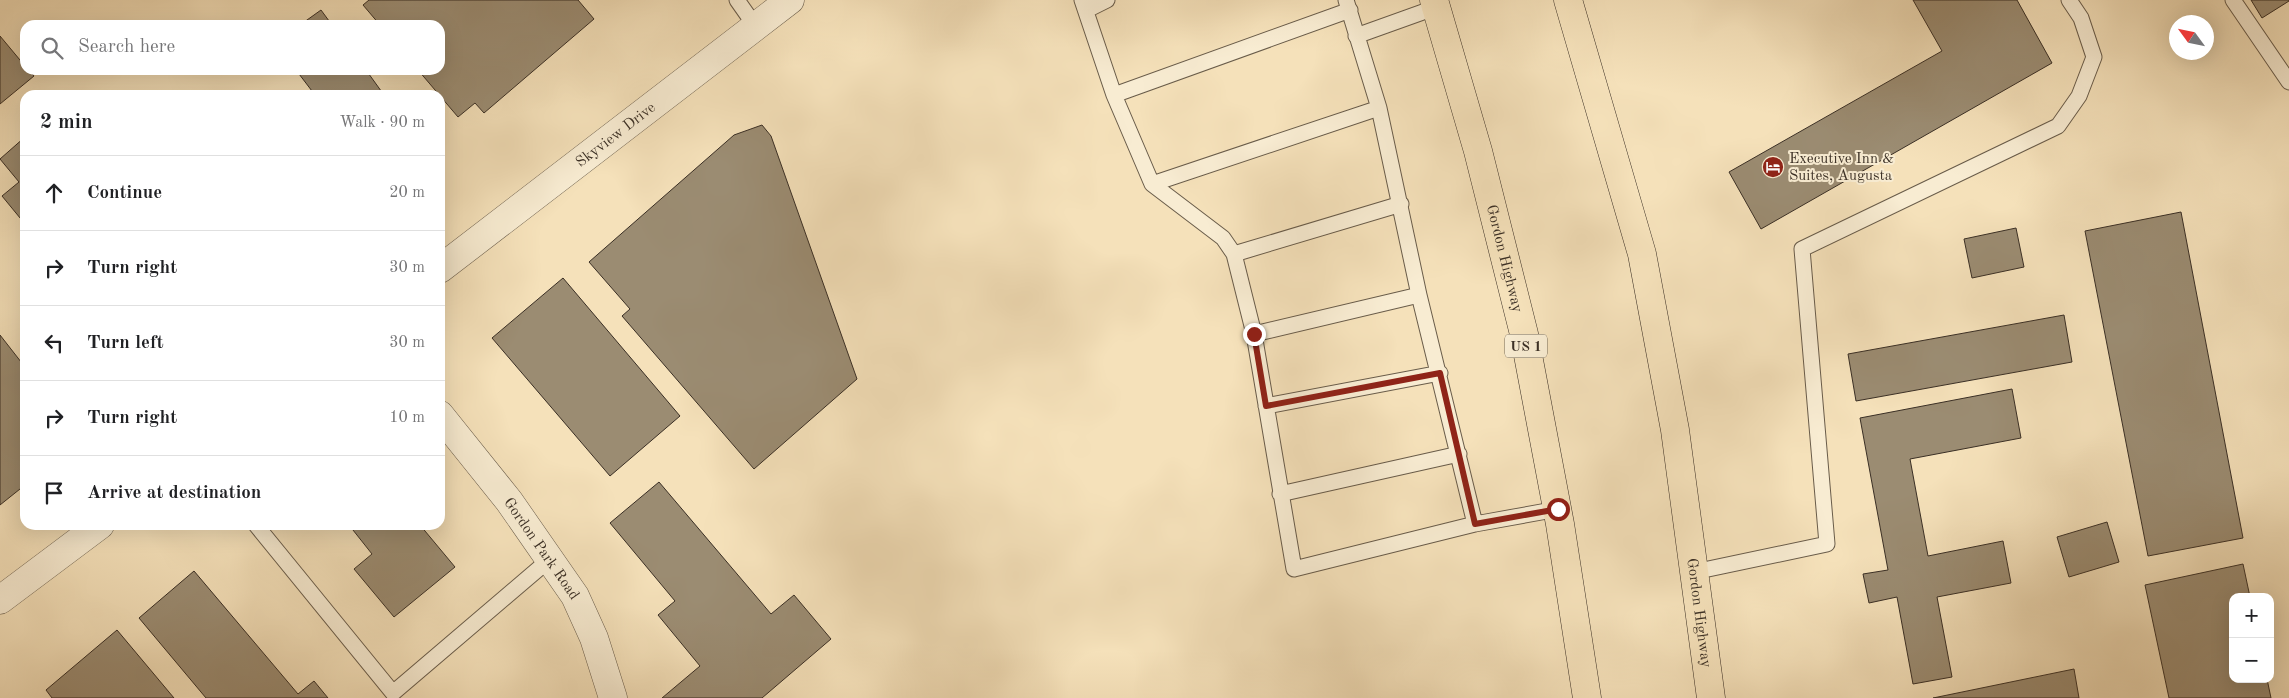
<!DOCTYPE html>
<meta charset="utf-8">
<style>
:root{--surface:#fff;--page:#f2f2f2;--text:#202124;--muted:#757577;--line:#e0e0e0}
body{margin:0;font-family:"Old Standard TT",serif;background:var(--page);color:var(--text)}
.controls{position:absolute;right:15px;bottom:15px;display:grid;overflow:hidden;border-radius:10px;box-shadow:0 5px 20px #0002}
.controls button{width:45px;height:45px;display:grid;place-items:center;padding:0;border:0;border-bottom:1px solid var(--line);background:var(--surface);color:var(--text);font:25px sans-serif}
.compass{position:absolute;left:2169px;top:15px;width:45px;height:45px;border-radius:50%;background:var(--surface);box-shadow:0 5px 20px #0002;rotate:303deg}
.stop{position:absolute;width:15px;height:15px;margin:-11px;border:4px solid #8f2418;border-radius:50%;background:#fff}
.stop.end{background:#8f2418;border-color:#fff;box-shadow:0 1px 5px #0008}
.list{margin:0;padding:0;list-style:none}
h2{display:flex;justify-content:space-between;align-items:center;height:65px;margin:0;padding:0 20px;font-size:21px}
h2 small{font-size:16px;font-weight:400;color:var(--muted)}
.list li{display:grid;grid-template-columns:32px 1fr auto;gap:15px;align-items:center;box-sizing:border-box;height:75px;padding:0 20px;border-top:1px solid var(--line)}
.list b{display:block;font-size:19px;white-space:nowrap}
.list em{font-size:16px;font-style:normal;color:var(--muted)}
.icon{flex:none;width:28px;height:28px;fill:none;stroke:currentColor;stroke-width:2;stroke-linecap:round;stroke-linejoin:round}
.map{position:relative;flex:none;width:2289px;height:698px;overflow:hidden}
.search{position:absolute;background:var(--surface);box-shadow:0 5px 20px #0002;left:20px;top:20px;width:425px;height:55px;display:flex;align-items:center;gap:12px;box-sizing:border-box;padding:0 18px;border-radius:15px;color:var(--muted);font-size:19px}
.panel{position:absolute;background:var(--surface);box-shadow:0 5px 20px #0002;left:20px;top:90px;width:425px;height:440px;border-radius:15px}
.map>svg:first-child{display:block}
.building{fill:#9b8c72;stroke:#3a2f25}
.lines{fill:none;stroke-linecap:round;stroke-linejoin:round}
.lane-casing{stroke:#695c4a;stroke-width:17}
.street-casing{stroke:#695c4a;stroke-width:29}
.highway-casing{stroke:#3a2f25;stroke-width:29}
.lane{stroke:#f8ecd2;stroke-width:15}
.street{stroke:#f8ecd2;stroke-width:28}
.highway{stroke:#f5e1ba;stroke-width:28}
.route{stroke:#8f2418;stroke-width:6}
.labels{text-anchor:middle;stroke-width:4;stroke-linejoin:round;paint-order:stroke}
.shield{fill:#f8ecd2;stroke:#736859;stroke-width:1}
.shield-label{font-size:14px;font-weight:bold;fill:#3a2f25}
.street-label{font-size:15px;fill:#3a2f25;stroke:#f8ecd2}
.poi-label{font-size:15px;fill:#3a2f25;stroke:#f8ecd2;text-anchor:start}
</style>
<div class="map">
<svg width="2289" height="698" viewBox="0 0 2289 698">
<rect width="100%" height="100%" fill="#f5e1ba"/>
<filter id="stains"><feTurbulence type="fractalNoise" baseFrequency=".004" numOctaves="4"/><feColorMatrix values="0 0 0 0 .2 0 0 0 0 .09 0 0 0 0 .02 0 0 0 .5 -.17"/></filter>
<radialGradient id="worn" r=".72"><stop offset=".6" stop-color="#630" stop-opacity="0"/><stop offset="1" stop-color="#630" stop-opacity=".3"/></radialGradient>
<path class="building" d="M369 0H578L594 19 484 113 475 103 458 117 418 70H440V25H380L363 5Z
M1913 0H2017L2052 63 1761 229 1729 172 1942 51Z
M2251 0H2289V1L2262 18Z
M321 10 332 25H300Z
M0 36 25 66V70H29L34 76 0 104Z
M296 70H366L384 95H315Z
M762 125 771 136 857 379 754 469 622 316 630 309 589 262 734 135Z
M25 137V224L2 196 19 182 0 159Z
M2181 212 2243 538 2148 556 2085 231Z
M2016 228 2024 267 1972 278 1964 239Z
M563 278 680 416 610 476 492 338Z
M2064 315 2072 362 1856 401 1848 354Z
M0 335 25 367V485L0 505Z
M2012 389 2021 438 1910 459 1928 556 2003 541 2011 583 1937 597 1952 677 1913 684 1897 597 1869 603 1863 574 1888 570 1860 418Z
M659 482 771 614 794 595 831 639 762 698H662L700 666 658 615 675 601 610 523Z
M2107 522 2119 562 2069 577 2057 537Z
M349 525H420L455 567 394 617 354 569 372 554Z
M2243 564 2250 597H2233V679H2267L2271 698H2169L2145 585Z
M194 571 298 694 314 681 328 698H206L139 618Z
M117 630 174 698H52L46 690Z
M2074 669 2079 698H1933Z"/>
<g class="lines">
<g class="lane-casing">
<path id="lane" d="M737 0 756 27
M1082 0 1114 95 1350 10
M2233 0 2289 82
M1087 10 1107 0
M1356 36 1437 7
M1114 95 1152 184 1379 108 1346 0
M1379 108 1419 295 1475 524
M1152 184 1223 238 1234 254 1254 334 1294 569 1475 524 1558 509
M1234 254 1401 204
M1254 334 1419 295
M1266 406 1440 373
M1280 494 1459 454
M256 525 393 693 550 559
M1694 572 1827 544 1802 249 2058 126 2079 96 2094 57 2081 18 2069 0"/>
</g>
<g class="street-casing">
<g id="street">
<path id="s1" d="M440 269 790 0"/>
<path id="s2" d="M440 415 509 501 575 596 594 638 613 698"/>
<path d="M0 600 100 525"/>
</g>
</g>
<g class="highway-casing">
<g id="highway">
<path id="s3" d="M1434 0 1478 151 1524 334 1560 524 1587 698"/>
<path id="s4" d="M1568 0 1642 254 1675 430 1711 698"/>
</g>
</g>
<use href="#lane" class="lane"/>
<use href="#street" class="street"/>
<use href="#highway" class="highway"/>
</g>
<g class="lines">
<path class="route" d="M1254 334 1266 406 1440 373 1475 524 1558 509"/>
</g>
<defs>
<g id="hotel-disc" transform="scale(1.125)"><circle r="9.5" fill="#8f2418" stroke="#f8ecd2"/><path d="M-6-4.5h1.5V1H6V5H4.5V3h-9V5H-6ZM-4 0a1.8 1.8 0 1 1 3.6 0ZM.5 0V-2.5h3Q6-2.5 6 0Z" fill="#fff"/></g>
</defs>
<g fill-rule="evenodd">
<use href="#hotel-disc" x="1773" y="167"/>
</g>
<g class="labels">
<rect class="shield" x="1505" y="334.5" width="42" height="23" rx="4"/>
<g class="shield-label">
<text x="1526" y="351">US 1</text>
</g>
<g class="street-label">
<text dy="5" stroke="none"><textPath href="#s1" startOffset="221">Skyview Drive</textPath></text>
<text dy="5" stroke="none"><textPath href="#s3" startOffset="268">Gordon Highway</textPath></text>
<text dy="5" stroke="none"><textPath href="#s2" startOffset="168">Gordon Park Road</textPath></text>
<text dy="5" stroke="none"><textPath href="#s4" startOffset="628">Gordon Highway</textPath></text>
</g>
<g class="poi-label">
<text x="1789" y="163">Executive Inn &amp;<tspan x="1789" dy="17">Suites, Augusta</tspan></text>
</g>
</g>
<rect width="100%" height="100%" filter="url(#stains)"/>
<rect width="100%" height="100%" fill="url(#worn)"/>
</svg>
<div class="controls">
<button>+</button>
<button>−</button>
</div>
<svg class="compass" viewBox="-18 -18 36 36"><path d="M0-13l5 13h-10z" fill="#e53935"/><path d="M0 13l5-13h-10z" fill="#757577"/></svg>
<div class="stop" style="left:1558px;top:509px"></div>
<div class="stop end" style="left:1254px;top:334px"></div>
<div class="search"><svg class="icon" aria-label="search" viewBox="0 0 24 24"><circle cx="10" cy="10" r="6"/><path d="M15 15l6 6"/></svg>Search here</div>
<section class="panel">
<h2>2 min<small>Walk · 90 m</small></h2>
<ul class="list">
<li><svg class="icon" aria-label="ahead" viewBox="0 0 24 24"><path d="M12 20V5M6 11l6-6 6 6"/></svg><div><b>Continue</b></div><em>20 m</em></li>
<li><svg class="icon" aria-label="right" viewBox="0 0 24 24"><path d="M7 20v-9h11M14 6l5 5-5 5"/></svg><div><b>Turn right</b></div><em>30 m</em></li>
<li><svg class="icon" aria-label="left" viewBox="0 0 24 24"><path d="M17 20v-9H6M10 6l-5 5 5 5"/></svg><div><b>Turn left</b></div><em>30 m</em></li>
<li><svg class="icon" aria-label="right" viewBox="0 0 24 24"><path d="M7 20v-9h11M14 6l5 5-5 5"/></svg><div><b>Turn right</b></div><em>10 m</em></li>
<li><svg class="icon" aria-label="arrive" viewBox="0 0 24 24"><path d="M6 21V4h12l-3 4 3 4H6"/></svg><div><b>Arrive at destination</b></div></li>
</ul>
</section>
</div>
